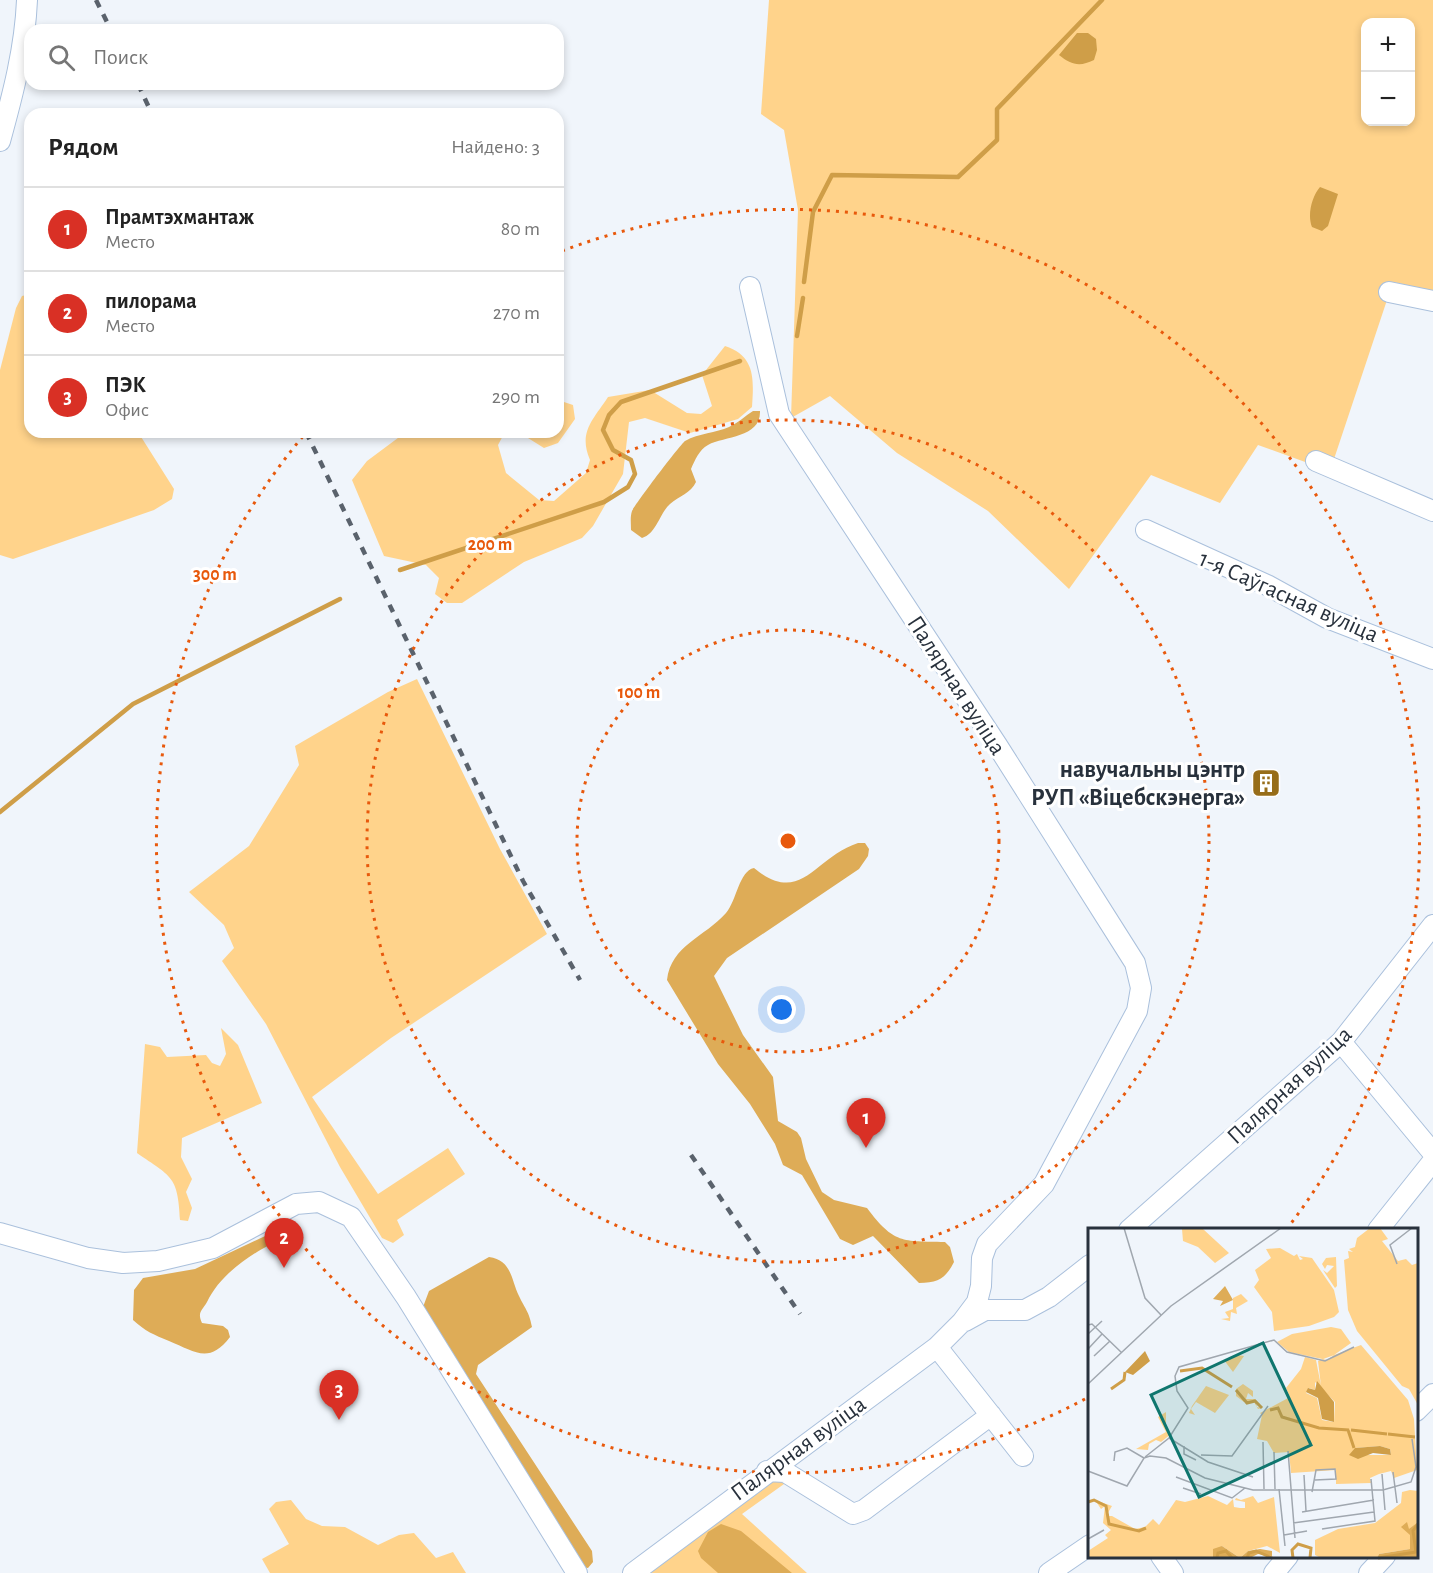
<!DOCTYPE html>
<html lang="ru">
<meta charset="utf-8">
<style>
:root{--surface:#fff;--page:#f2f2f2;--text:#222;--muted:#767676;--line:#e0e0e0;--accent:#d93025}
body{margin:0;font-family:"Alegreya Sans",sans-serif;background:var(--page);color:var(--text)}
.controls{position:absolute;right:18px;top:18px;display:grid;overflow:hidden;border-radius:12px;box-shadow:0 3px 9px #0003}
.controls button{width:54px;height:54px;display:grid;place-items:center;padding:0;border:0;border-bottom:2px solid var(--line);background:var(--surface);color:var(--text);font:30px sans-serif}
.you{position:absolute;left:782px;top:1010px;width:21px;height:21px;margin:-15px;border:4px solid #fff;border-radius:50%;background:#1a73e8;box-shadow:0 0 0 9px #1a73e833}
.badge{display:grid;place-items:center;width:39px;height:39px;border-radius:50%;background:var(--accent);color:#fff;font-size:20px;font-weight:700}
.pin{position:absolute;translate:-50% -50px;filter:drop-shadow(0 2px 3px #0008)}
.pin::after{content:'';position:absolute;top:32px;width:21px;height:18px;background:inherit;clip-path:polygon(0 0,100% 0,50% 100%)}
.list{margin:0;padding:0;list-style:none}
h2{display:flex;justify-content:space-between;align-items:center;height:78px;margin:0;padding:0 24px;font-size:26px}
h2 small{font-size:20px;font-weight:400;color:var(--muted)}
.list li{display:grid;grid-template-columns:39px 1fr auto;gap:18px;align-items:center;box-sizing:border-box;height:84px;padding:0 24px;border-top:2px solid var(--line)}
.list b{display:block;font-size:22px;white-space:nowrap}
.list p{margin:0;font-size:20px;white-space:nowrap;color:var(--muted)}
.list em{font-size:20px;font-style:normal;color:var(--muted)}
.icon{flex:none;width:33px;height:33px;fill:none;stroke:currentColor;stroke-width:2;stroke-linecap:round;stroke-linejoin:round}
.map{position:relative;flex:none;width:1433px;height:1573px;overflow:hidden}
.search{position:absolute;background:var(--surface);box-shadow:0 3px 9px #0003;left:24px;top:24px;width:540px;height:66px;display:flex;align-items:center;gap:15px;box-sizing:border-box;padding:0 21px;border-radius:18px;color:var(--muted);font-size:22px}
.panel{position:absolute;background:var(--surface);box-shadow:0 3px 9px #0003;left:24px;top:108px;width:540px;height:330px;border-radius:18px}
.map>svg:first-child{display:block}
.green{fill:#ffd38b;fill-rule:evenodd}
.forest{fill:#deac57}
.water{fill:#cf9e48}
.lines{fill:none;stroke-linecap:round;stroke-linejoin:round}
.stream{stroke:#cf9e48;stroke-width:4.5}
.minor-casing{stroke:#aac0dc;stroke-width:22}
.minor{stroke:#fff;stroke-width:20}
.rail{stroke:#5a626c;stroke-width:4.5;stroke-dasharray:8 8;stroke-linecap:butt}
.ring{fill:none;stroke:#e8590c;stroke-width:3;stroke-dasharray:3 6}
.labels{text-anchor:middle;stroke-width:6;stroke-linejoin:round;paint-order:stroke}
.street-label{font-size:24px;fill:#28313c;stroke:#fff}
.poi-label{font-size:24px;font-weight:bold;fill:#28313c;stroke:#fff;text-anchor:end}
.inset-river{fill:none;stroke:#cf9e48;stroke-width:3}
.inset-road{fill:none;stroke:#a0a7af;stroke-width:1.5}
.view{fill:#0f766e;fill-opacity:0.15;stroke:#0f766e;stroke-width:3}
.inset-edge{fill:none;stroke:#28313c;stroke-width:3}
.centre{fill:#e8590c;stroke:#fff;stroke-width:3}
.ring-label{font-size:18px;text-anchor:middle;font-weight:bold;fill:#e8590c;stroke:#fff;stroke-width:6;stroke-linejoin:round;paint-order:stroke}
</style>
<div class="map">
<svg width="1433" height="1573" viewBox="0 0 1433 1573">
<rect width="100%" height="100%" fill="#f0f5fb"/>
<path class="green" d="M769 0H1433V291L1393 282 1330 471 1258 445 1220 503 1151 475 1069 589 988 511 897 453 830 396 791 418 798 210 784 130 761 114ZM1366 22H1410V122H1366Z
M30 294V432H138L174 489 172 499 154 510 13 559 0 555V370L16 308 22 296Z
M725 346C755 356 754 378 752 407L738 419 690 433 645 418 629 422 623 474 593 526 582 538 524 562 462 603H447L435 594 439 578 426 565 384 556 352 480 367 461 406 432H505L498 445 506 473 539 500 554 501 586 473 590 460C578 432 593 420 608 397L650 390 687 413 701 414 712 406 702 375Z
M558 400 573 405 575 419 558 443 544 448 520 433 506 432H558Z
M417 679 500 849 547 934 391 1038 312 1097 378 1194 448 1148 465 1174 397 1220 404 1235 393 1243 382 1238 340 1167 266 1024 222 961 234 948 224 925 189 892 249 846 299 765 295 746 388 692Z
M221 1028 238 1045 262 1103 182 1138 181 1157 192 1179 186 1192 192 1208 188 1221 180 1220C178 1175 171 1177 137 1153L145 1044 160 1047 167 1057 206 1055 212 1063 220 1066 226 1054Z
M772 1477 791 1479 742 1514 807 1573H642Z
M291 1500 306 1519 322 1526 345 1527 378 1545 399 1535 414 1533 436 1558 453 1552 466 1573H270L262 1559 289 1544 269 1509 276 1502Z"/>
<path class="forest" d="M753 411H760C761 438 725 436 708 445 699 450 695 460 691 469L696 482C691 493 679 496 670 504 659 514 657 533 642 538L631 530C631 523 630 517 632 511 636 503 679 446 685 441 699 433 716 433 729 427 738 423 745 416 753 411Z
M858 843H865L869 849 868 856 859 869 727 958 714 976 743 1035 773 1077 778 1121 797 1132 801 1138 806 1159 822 1192 834 1200 867 1208C894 1244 902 1241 945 1242L950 1247 954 1262C946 1278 938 1283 919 1283L873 1236 853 1245 840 1239 802 1175 783 1165 775 1144 750 1104 718 1064 667 980C671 945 705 937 726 913 737 900 739 871 754 868 802 907 814 857 858 843Z
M278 1230 283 1232C277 1242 267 1246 257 1252 236 1265 217 1281 207 1302 202 1311 197 1312 202 1323L223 1326 228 1330 230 1337C209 1365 194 1351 169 1341 154 1335 145 1331 133 1320L134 1290 143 1278 195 1269Z
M489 1257C512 1260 511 1280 519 1296 525 1309 529 1311 532 1327L478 1365 476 1374 592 1551 593 1562 588 1568 580 1567 423 1307 429 1291Z
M721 1524 741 1531 792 1573H718L701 1558 698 1551 708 1532Z"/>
<path class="water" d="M1077 33H1088L1096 39 1097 50 1094 60C1080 67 1071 65 1059 55Z
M1320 187 1338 194 1328 226 1322 231 1312 227C1307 215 1312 196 1320 187Z"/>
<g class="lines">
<path class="stream" d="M804 282 813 212 832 175 958 177 997 140V109L1102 0
M797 336 803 298
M400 570 604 502 628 487 635 474 631 460 613 450 603 430 609 415 621 402 740 361
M0 812 133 704 340 599"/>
<g class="minor-casing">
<path id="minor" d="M0 141C13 94 25 48 27 0
M1389 292 1433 301
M1316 461 1433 511
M1146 530 1267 585 1327 618 1433 659
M1341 1042 1433 1153
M1129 1230 1341 1042 1433 925
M1378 1230 1433 1161
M0 1233 88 1258 123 1263 158 1261 213 1248 296 1204 319 1202 351 1217 406 1297 577 1573
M965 1321 985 1310H1025L1049 1297 1090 1265
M937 1347 1023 1456
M1416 1411 1433 1394
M767 1471 785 1472 853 1514 864 1510 991 1415
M1161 1556 1173 1573
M633 1573 937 1347 962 1322 977 1302 981 1286 982 1258 987 1244 1044 1184 1137 1011 1141 988 1135 963 997 745 779 414 750 287
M1049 1573 1090 1545
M1274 1573 1288 1556
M1369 1573 1385 1556"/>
</g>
<use href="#minor" class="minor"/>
<path class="rail" d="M96 0 111 30
M138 84 152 114
M306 432 523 881 580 980
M691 1155 800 1314"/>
</g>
<g class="ring">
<circle cx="788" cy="841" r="211"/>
<circle cx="788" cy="841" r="421"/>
<path d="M1085 1399A632 632 0 0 1 304 435M562 251A632 632 0 0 1 1289 1226"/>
</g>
<defs>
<g id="building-square" transform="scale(1.5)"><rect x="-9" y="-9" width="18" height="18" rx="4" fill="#976d19" stroke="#fff"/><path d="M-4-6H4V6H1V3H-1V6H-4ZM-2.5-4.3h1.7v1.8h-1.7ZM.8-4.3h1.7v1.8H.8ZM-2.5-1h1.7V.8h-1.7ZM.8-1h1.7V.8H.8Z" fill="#fff"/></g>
</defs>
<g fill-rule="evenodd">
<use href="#building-square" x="1266" y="783"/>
</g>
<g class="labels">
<g class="street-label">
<text transform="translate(1289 596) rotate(24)" y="8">1-я Саўгасная вуліца</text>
<text transform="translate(957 685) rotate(57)" y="8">Палярная вуліца</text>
<text transform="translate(1289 1085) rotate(-43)" y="8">Палярная вуліца</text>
<text transform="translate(798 1448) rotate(-36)" y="8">Палярная вуліца</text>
</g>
<g class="poi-label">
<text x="1245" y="777">навучальны цэнтр<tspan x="1245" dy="28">РУП «Віцебскэнерга»</tspan></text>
</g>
</g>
<g transform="translate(1088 1228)">
<rect width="330" height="330" fill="#f0f5fb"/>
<path d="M282 0H292L300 11 294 13 310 33 318 31 324 37 330 35V177L321 161 314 158 269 103 260 82 256 32 261 30 260 23 265 24 261 21 267 19 269 10ZM94 1H115L141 25 127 35 110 19 95 13ZM192 20 206 28 209 26 212 32 215 31 211 28 224 30 246 62 251 84 246 89 221 98 186 103 184 84 166 59 171 52 167 42 183 30 178 21ZM248 29 249 58 247 60 235 42 239 45 246 38 239 37 237 41 234 36 238 30ZM153 66 160 73 148 80 149 86 143 84 142 93 133 91 141 90 137 84 145 81V70ZM243 99 253 101 263 115 239 132 201 124 189 114 204 106ZM273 117 320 172 326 191 329 242 306 250 303 243 291 246 282 250 283 255 248 256V242L203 245 201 224 186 225 179 213 169 211 174 187 172 185 202 169 198 160 213 141 217 129 228 132 233 158 230 133ZM227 154 247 174 246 194 234 192 229 170 218 165 221 160 227 162ZM292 218 302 221 303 227H279L267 220ZM149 127 156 128 145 144 136 132ZM155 156 165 163V169L160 165 158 171H167L169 179 174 180 170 181 166 174H156L148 168V161ZM118 158 141 167 127 185 108 174 103 181 107 187 101 185 104 178ZM78 184V202L83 206 73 214 68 212 61 216 60 222 48 221 78 204 70 189ZM322 262 330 263V294L323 300 322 321 291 326 289 330H233L227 327V312L250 301 287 295 313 275 314 264ZM120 268 139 277 145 271 146 279 152 280H157V274L147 272 148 270 153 272 165 268 170 275 186 269 192 325 179 318 160 323 152 330 134 318 125 330H0V323L20 310 17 307 23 302 15 295 17 278 13 281 7 272 24 278 18 288H24L47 301 57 299 65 291 71 297 88 272 97 274Z" fill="#ffd38b" fill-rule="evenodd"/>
<path d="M137 58 145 72 132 78 135 73 125 71ZM319 294 321 301 330 294V330H289L291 326 322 321V307L313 299ZM134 318 152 330 160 323 172 321 184 323V328L170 326 162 330H130L131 323 129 330H125V321Z" fill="#deac57"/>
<path d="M57 123 62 133 45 147 37 144ZM229 153 246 174V194L234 191 230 170 218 164 220 160 227 162ZM292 218 302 221 303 227 285 225 270 231 261 227 267 220Z" fill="#cf9e48"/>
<path class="inset-river" d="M92 143 114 140 144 159M23 161 36 152 37 144M148 162 159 175 167 173 174 180M182 182 190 180 194 189 231 200 261 202M260 202 266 220M263 202 299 206M300 206 327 209M0 274 6 272 18 278 21 296 51 303 58 300M129 330 130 325 138 323 144 330M159 330 161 325 168 323 184 330M205 330 204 322 210 316 223 320 222 330M290 330 328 324 325 303 330 296"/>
<path class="inset-road" d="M36 0 57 70 73 87M309 36 302 17 324 0M0 97 4 96 34 125M0 106 14 93M0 121 14 106M6 128 22 113M0 156 83 78 193 0M81 210 120 234 165 249M175 214 176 261M96 218V226L108 232M200 223 207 310M186 224 187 261M113 227 144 228 180 178M57 229 81 210 100 180 89 163 87 148 91 139 186 112 199 124 237 133 266 119M26 233 27 224 39 220 56 230M0 243 39 258 56 230 62 228 78 230 117 250 165 262H295L323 254 328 239 324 211M305 244 309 275M294 246 297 282M216 247 218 283M88 249 144 270 157 260M95 260 113 266M191 261 197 318M224 264 228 242 247 241 248 251 227 252M214 284 286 272M205 295 286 284M234 301 287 293 283 251M196 307 219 303M0 311 16 302"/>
<path class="view" d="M175 115 223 217 111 269 63 167Z"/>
<rect width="330" height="330" class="inset-edge"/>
</g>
<circle cx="788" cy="841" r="9" class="centre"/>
<g class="ring-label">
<text x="490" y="550">200 m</text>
<text x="215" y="580">300 m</text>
<text x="639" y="698">100 m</text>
</g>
</svg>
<div class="controls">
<button>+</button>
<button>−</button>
</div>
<div class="you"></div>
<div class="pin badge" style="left:866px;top:1148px">1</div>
<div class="pin badge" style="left:284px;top:1268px">2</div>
<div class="pin badge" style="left:339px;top:1420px">3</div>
<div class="search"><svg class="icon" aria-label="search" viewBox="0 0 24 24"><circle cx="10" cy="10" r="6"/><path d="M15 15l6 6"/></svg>Поиск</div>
<section class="panel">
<h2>Рядом<small>Найдено: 3</small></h2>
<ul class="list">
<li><span class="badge">1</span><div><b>Прамтэхмантаж</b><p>Место</p></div><em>80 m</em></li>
<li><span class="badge">2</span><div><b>пилорама</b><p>Место</p></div><em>270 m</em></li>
<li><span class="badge">3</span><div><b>ПЭК</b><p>Офис</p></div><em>290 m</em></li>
</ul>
</section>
</div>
